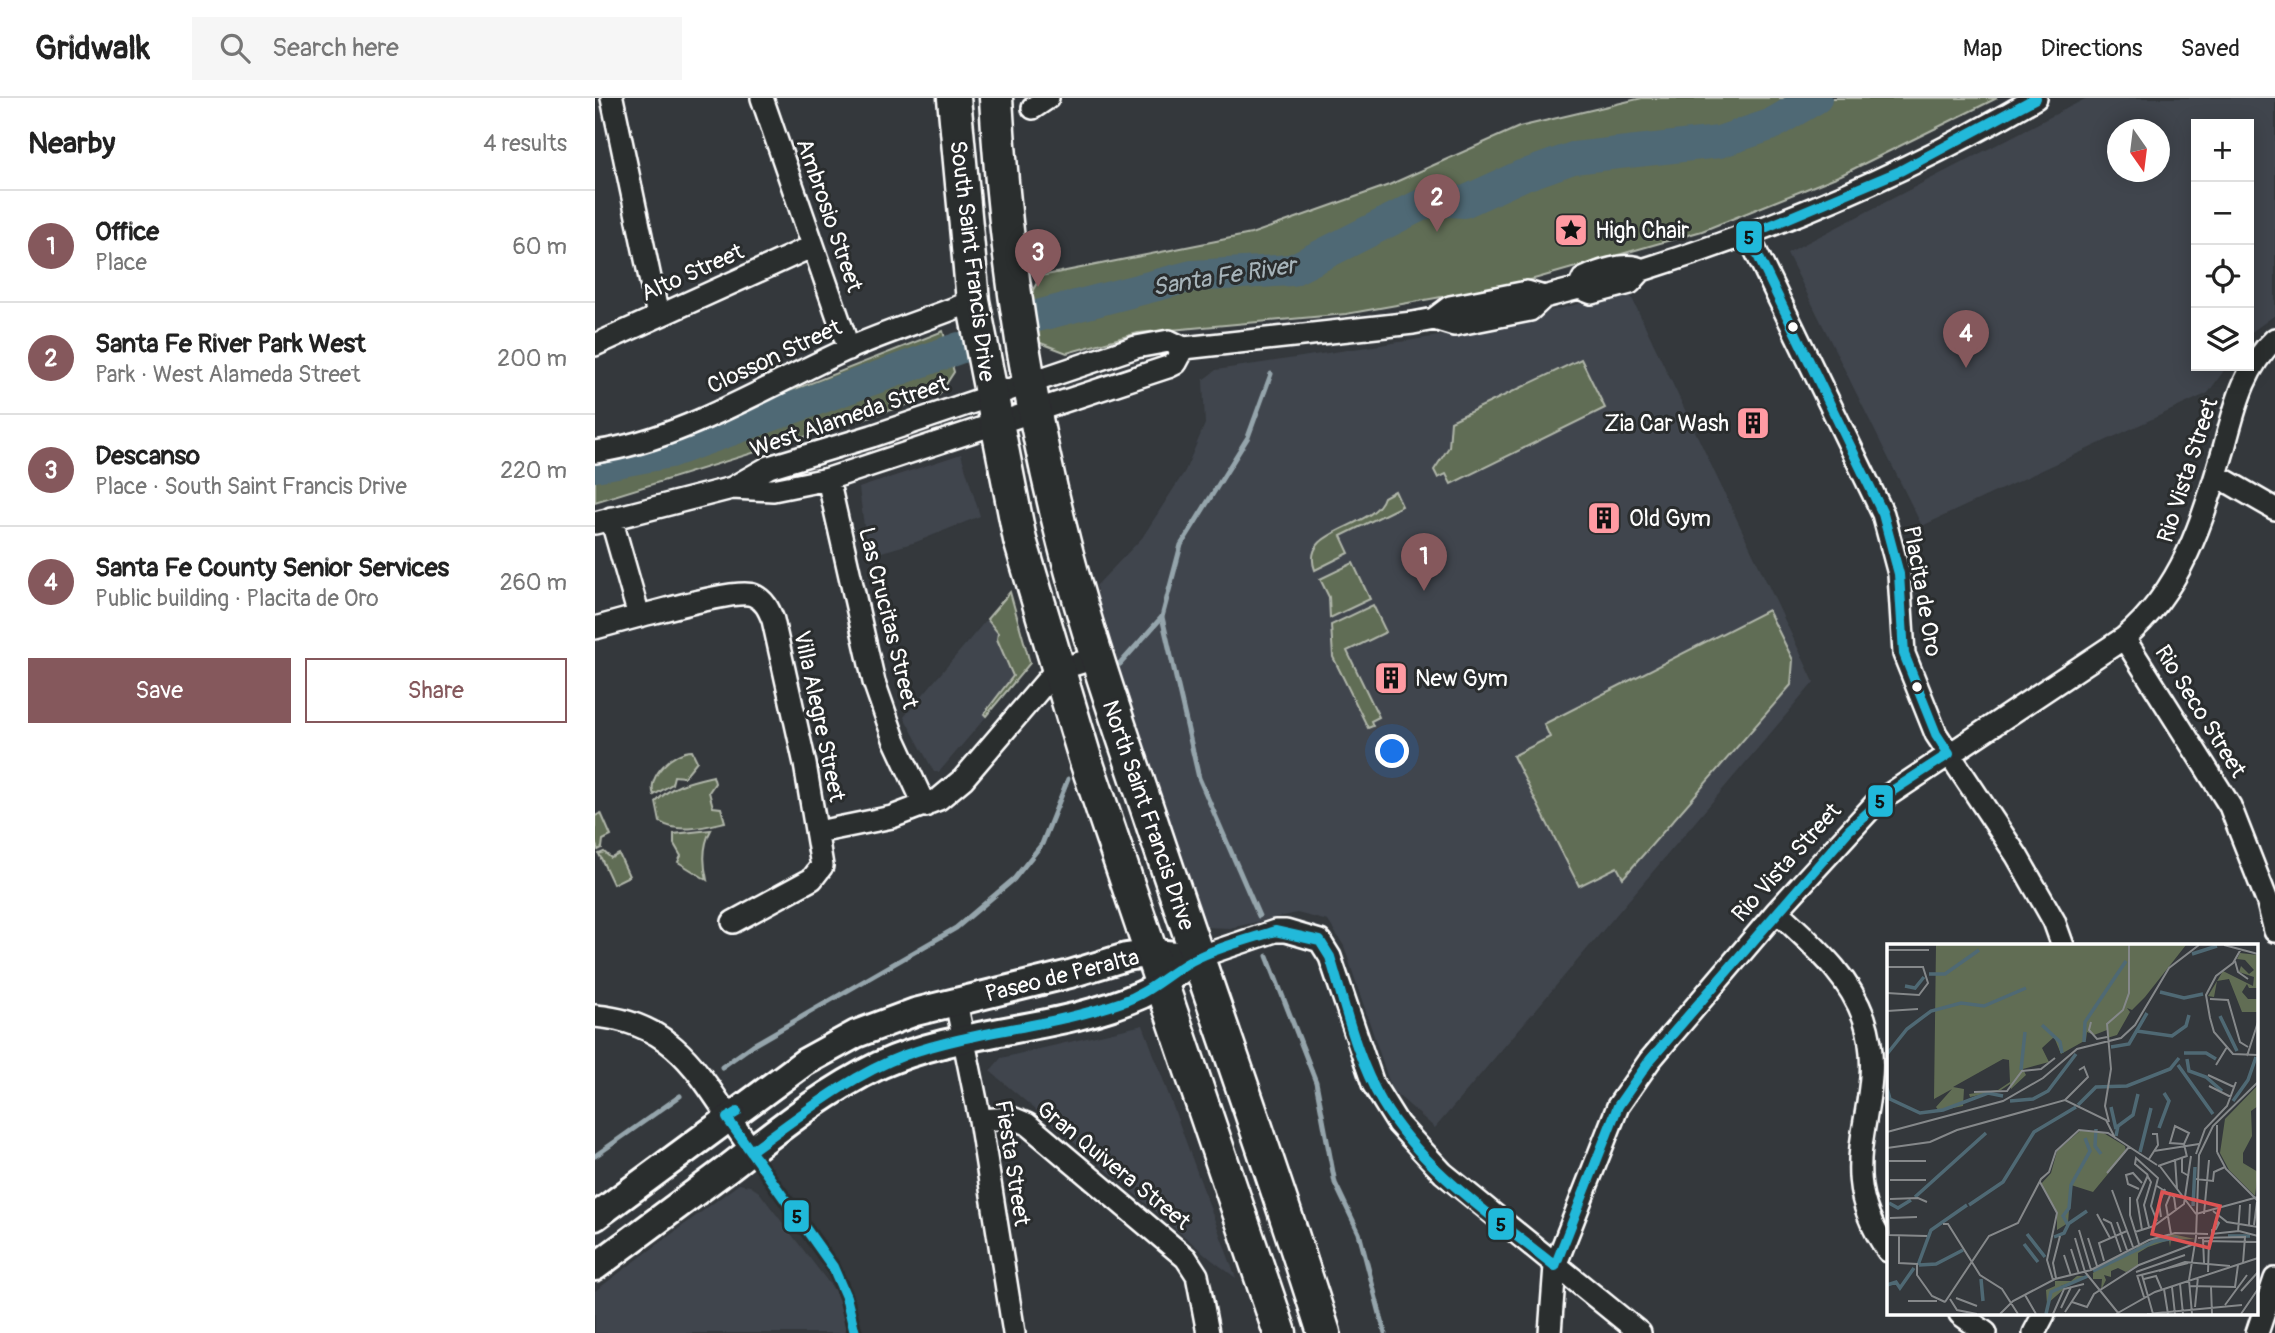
<!DOCTYPE html>
<meta charset="utf-8">
<style>
:root{--surface:#fff;--page:#f6f6f6;--text:#222;--muted:#767676;--line:#e0e0e0;--accent:#85585c}
body{margin:0;font-family:Pangolin,sans-serif;background:var(--page);color:var(--text)}
.controls{position:absolute;right:21px;top:21px;display:grid;overflow:hidden;border-radius:0px;box-shadow:0 4px 18px #0003}
.controls button{width:63px;height:63px;display:grid;place-items:center;padding:0;border:0;border-bottom:2px solid var(--line);background:var(--surface);color:var(--text);font:35px sans-serif}
.compass{position:absolute;left:1512px;top:21px;width:63px;height:63px;border-radius:50%;background:var(--surface);box-shadow:0 4px 18px #0003;rotate:166deg}
.you{position:absolute;left:798px;top:654px;width:24px;height:24px;margin:-18px;border:5px solid #fff;border-radius:50%;background:#1a73e8;box-shadow:0 0 0 10px #1a73e833}
.badge{display:grid;place-items:center;width:46px;height:46px;border-radius:50%;background:var(--accent);color:#fff;font-size:23px;font-weight:700}
.pin{position:absolute;translate:-50% -58px;filter:drop-shadow(0 2px 4px #0008)}
.pin::after{content:'';position:absolute;top:37px;width:24px;height:21px;background:inherit;clip-path:polygon(0 0,100% 0,50% 100%)}
.list{margin:0;padding:0;list-style:none}
h2{display:flex;justify-content:space-between;align-items:center;height:91px;margin:0;padding:0 28px;font-size:30px}
h2 small{font-size:23px;font-weight:400;color:var(--muted)}
.list li{display:grid;grid-template-columns:46px 1fr auto;gap:21px;align-items:center;box-sizing:border-box;height:112px;padding:0 28px;border-top:2px solid var(--line)}
.list b{display:block;font-size:26px;white-space:nowrap}
.list p{margin:0;font-size:23px;white-space:nowrap;color:var(--muted)}
.list em{font-size:23px;font-style:normal;color:var(--muted)}
.actions{display:flex;gap:14px;padding:21px 28px}
.actions a{flex:1;padding:16px 0;border:2px solid var(--accent);border-radius:0px;text-align:center;font-size:24px;color:var(--accent)}
.actions .main{background:var(--accent);color:#fff}
.icon{flex:none;width:38px;height:38px;fill:none;stroke:currentColor;stroke-width:2;stroke-linecap:round;stroke-linejoin:round}
.map{position:relative;flex:none;width:1680px;height:1235px;overflow:hidden}
header{display:flex;align-items:center;gap:42px;box-sizing:border-box;height:98px;padding:0 35px;background:var(--surface);border-bottom:2px solid var(--line)}
header strong{font-size:33px}
nav{display:flex;gap:38px;margin-inline-start:auto;font-size:24px}
.search{width:490px;height:63px;background:var(--page);display:flex;align-items:center;gap:18px;box-sizing:border-box;padding:0 24px;border-radius:0px;color:var(--muted);font-size:26px}
main{display:flex}
aside{flex:1;background:var(--surface)}
.map>svg:first-child{display:block}
.built{fill:#40454d;fill-rule:evenodd}
.green{fill:#616d54;stroke:#b0b6aa;stroke-width:2}
.lines{fill:none;stroke-linecap:round;stroke-linejoin:round}
.stream{stroke:#95a5ac;stroke-width:5}
.river{stroke:#4f6974;stroke-width:32}
.minor-casing{stroke:#fff;stroke-width:26}
.major-casing{stroke:#fff;stroke-width:32}
.highway-casing{stroke:#fff;stroke-width:37}
.minor{stroke:#2a2d2e;stroke-width:21}
.major{stroke:#2a2d2e;stroke-width:26}
.highway{stroke:#2a2d2e;stroke-width:32}
.bus-1-casing{stroke:#2a2d2e;stroke-width:16}
.bus-1{stroke:#20b9da;stroke-width:10}
.bus-dot{fill:#fff;stroke:#2a2d2e;stroke-width:2.5}
.labels{text-anchor:middle;stroke-width:6;stroke-linejoin:round;paint-order:stroke}
.street-label{font-size:23px;fill:#fff;stroke:#2a2d2e}
.poi-label{font-size:23px;fill:#fff;stroke:#2a2d2e;text-anchor:start}
.water-label{font-size:24px;font-style:italic;fill:#a7b4ba;stroke:#2a2d2e}
.inset-river{fill:none;stroke:#4f6974;stroke-width:3.5}
.inset-road{fill:none;stroke:#85888a;stroke-width:2}
.view{fill:#de5353;fill-opacity:0.15;stroke:#de5353;stroke-width:3.5}
.inset-edge{fill:none;stroke:#fff;stroke-width:3.5}
.line-badge{stroke:#2a2d2e;stroke-width:2.5}
.pale-badge-label{font-size:19px;text-anchor:middle;font-weight:bold;fill:#111}
</style>
<header>
<strong>Gridwalk</strong>
<div class="search"><svg class="icon" aria-label="search" viewBox="0 0 24 24"><circle cx="10" cy="10" r="6"/><path d="M15 15l6 6"/></svg>Search here</div>
<nav><a>Map</a><a>Directions</a><a>Saved</a></nav>
</header>
<main>
<aside>
<h2>Nearby<small>4 results</small></h2>
<ul class="list">
<li><span class="badge">1</span><div><b>Office</b><p>Place</p></div><em>60 m</em></li>
<li><span class="badge">2</span><div><b>Santa Fe River Park West</b><p>Park · West Alameda Street</p></div><em>200 m</em></li>
<li><span class="badge">3</span><div><b>Descanso</b><p>Place · South Saint Francis Drive</p></div><em>220 m</em></li>
<li><span class="badge">4</span><div><b>Santa Fe County Senior Services</b><p>Public building · Placita de Oro</p></div><em>260 m</em></li>
</ul>
<div class="actions"><a class="main">Save</a><a>Share</a></div>
</aside>
<div class="map">
<svg width="1680" height="1235" viewBox="0 0 1680 1235">
<rect width="100%" height="100%" fill="#34383c"/>
<filter id="ink" filterUnits="userSpaceOnUse"><feTurbulence type="fractalNoise" baseFrequency=".0143" numOctaves="2"/><feDisplacementMap in="SourceGraphic" scale="14" xChannelSelector="R" yChannelSelector="G"/><feConvolveMatrix kernelMatrix="1 2 1 2 8 2 1 2 1" color-interpolation-filters="sRGB"/></filter>
<g filter="url(#ink)">
<path class="built" d="M1492 0H1680V217L1654 236V26H1601V268H1632L1613 295 1327 428 1192 155ZM1522 32H1564V74H1522Z
M1034 194 1219 584 840 1030 797 992 749 848 733 823 702 815 635 830 610 829 507 521 501 488 547 440 590 373 610 326 608 282 621 272 857 236Z
M366 356 385 418 321 444 273 458 264 390Z
M409 501 430 573 344 674H339L309 619Z
M548 927 641 1180 617 1162 395 973 406 960Z
M144 1086 155 1088 164 1094 246 1201 251 1235H0V1193Z"/>
<path class="green" d="M1047 0H1402L1246 77 1107 133 925 185 751 216 543 235 472 255 443 244 436 195 446 178 656 136 794 87 924 29Z
M348 233 359 274 344 297 0 404V363L31 358Z
M986 261 1010 310 856 386 851 376 843 380 839 372 854 349 856 323Z
M800 393 807 408 746 438 754 455 720 472C704 429 779 432 789 399Z
M758 465 775 501 735 520 734 499 725 481Z
M415 494 435 565 391 618 389 616 418 578 402 541 403 535 392 521Z
M778 507 791 534 752 553 784 619 776 623 778 628 773 630 738 559 736 527Z
M1173 512 1198 562 1196 587 1028 780 1022 769 984 788 918 658 955 639 949 626Z
M97 653 102 663 89 679 79 678 77 686 59 697C51 678 79 653 97 653Z
M118 678 120 685 114 694 118 709 126 710 130 724C109 729 84 736 65 724L61 704C76 687 97 683 118 678Z
M6 715 16 738 8 742 7 750 3 752 0 744V718Z
M116 732C107 748 108 765 112 782L83 764 86 758 79 746V736Z
M9 754 16 760 24 756 34 778 18 786 4 756Z"/>
<g class="lines">
<path class="stream" d="M525 566 567 519
M664 818 604 680 567 519 586 447 653 339 676 276
M672 858 721 984 740 1085 764 1135 790 1235
M127 969 158 947 361 830 419 781 447 746 473 681
M0 1058 85 998"/>
<path class="river" d="M936 75 978 60 1124 44 1175 27 1221 0
M442 218 597 178 697 172 830 105 842 102 869 104 926 78
M0 368 75 354 364 250"/>
<g class="minor-casing">
<path id="minor" d="M17 0 63 218
M167 0 254 251
M438 10 453 0
M1153 137 1288 416 1304 476 1309 556 1341 636 1422 758 1459 823 1468 848
M984 190 988 181C1003 174 1032 163 1047 172
M839 221 859 227 935 212 949 199 984 190 997 195 1035 185 1047 172C1185 129 1316 73 1441 0
M0 247 216 149
M0 354C87 342 173 287 253 251 293 233 337 220 378 203
M1621 377 1680 411
M233 381 279 584 299 641 330 708
M137 390 178 392 233 381 573 269 581 265 589 250
M0 425 137 390 174 369 277 338 541 249 574 243 589 250 818 225 839 221 855 209 932 194 949 199
M44 518C66 513 141 491 158 497 170 502 174 512 178 522L210 666 227 768 217 781 138 824
M0 530 44 518 16 420
M1529 540 1635 708 1673 805 1680 833
M223 734 297 719 344 701 368 681 461 572 501 560
M1182 813C1216 846 1252 874 1269 920 1298 1006 1229 1063 1293 1153
M603 859 680 833H691L725 843 735 859 778 986 803 1026 848 1075 1045 1235
M361 904 385 1022 419 1235
M0 918C89 925 109 989 157 1052
M385 1022 417 1020 432 1026 591 1160 602 1177 613 1235
M1365 1216 1391 1235
M955 1235 960 1168 1023 1008 1055 962 1182 813 1280 706 1529 540C1588 491 1608 421 1629 350 1640 310 1648 270 1680 241
M1439 1235 1449 1216
M1662 1235 1680 1181"/>
</g>
<g class="major-casing">
<path id="major" d="M0 1119 210 964 261 936 320 914 475 876 531 859 559 855 603 859
M0 1169C44 1136 88 1104 132 1071 180 1034 230 993 285 967 368 930 462 934 546 897 566 888 585 872 603 859"/>
</g>
<g class="highway-casing">
<path id="highway" d="M359 0 378 203 425 442 490 660 685 1235
M401 0C409 151 432 299 469 445 493 539 525 630 556 722 613 893 675 1063 729 1235"/>
</g>
<use href="#minor" class="minor"/>
<use href="#major" class="major"/>
<use href="#highway" class="highway"/>
<g class="bus-1-casing">
<path id="bus-1" d="M142 1014 132 1020 238 1169 251 1199 260 1235
M157 1052C205 1018 254 978 310 957 380 932 456 929 527 904 557 894 577 871 604 859 628 848 655 841 680 833L725 843 735 859C750 907 761 960 787 1004 828 1073 899 1119 960 1168L1023 1008 1055 962 1254 732 1294 695 1354 656 1341 636 1309 556 1304 476 1288 416 1153 137 1305 73 1441 0"/>
</g>
<use href="#bus-1" class="bus-1"/>
</g>
</g>
<defs>
<g id="sight-square" transform="scale(1.75)"><rect x="-9" y="-9" width="18" height="18" rx="4" fill="#ff9aa2" stroke="#2a2d2e"/><path d="M0-6L1.8-2.2L6-1.7L2.9 1.2L3.7 5.4L0 3.3L-3.7 5.4L-2.9 1.2L-6-1.7L-1.8-2.2Z" fill="#111"/></g>
<g id="building-square" transform="scale(1.75)"><rect x="-9" y="-9" width="18" height="18" rx="4" fill="#ff9aa2" stroke="#2a2d2e"/><path d="M-4-6H4V6H1V3H-1V6H-4ZM-2.5-4.3h1.7v1.8h-1.7ZM.8-4.3h1.7v1.8H.8ZM-2.5-1h1.7V.8h-1.7ZM.8-1h1.7V.8H.8Z" fill="#111"/></g>
</defs>
<g fill-rule="evenodd">
<use href="#sight-square" x="976" y="132"/>
<use href="#building-square" x="1158" y="325"/>
<use href="#building-square" x="1009" y="420"/>
<use href="#building-square" x="796" y="580"/>
</g>
<g class="bus-dot">
<circle cx="1198" cy="229" r="6"/>
<circle cx="1322" cy="589" r="6"/>
</g>
<g class="labels">
<g class="street-label">
<text transform="translate(235 117) rotate(71)" y="8">Ambrosio Street</text>
<text transform="translate(378 163) rotate(83)" y="8">South Saint Francis Drive</text>
<text transform="translate(97 174) rotate(-24)" y="8">Alto Street</text>
<text transform="translate(179 258) rotate(-25)" y="8">Closson Street</text>
<text transform="translate(254 318) rotate(-19)" y="8">West Alameda Street</text>
<text transform="translate(1592 372) rotate(-72)" y="8">Rio Vista Street</text>
<text transform="translate(1328 493) rotate(80)" y="8">Placita de Oro</text>
<text transform="translate(294 520) rotate(76)" y="8">Las Crucitas Street</text>
<text transform="translate(1606 613) rotate(58)" y="8">Rio Seco Street</text>
<text transform="translate(225 618) rotate(78)" y="8">Villa Alegre Street</text>
<text transform="translate(554 717) rotate(71)" y="8">North Saint Francis Drive</text>
<text transform="translate(1191 764) rotate(-48)" y="8">Rio Vista Street</text>
<text transform="translate(467 877) rotate(-14)" y="8">Paseo de Peralta</text>
<text transform="translate(418 1065) rotate(81)" y="8">Fiesta Street</text>
<text transform="translate(519 1067) rotate(39)" y="8">Gran Quivera Street</text>
</g>
<g class="poi-label">
<text x="1000" y="140">High Chair</text>
<text x="1134" y="333" text-anchor="end">Zia Car Wash</text>
<text x="1034" y="428">Old Gym</text>
<text x="820" y="588">New Gym</text>
</g>
<g class="water-label">
<text transform="translate(629 178) rotate(-9)" y="8">Santa Fe River</text>
</g>
</g>
<g transform="translate(1292 846)">
<rect width="371" height="371" fill="#34383c"/>
<path d="M49 1H299L258 53 245 66 240 64 243 68 230 91 220 94V86L207 91 200 88 199 96 174 110 167 93 155 104 162 118 136 125 139 131 124 145 123 140 114 146 83 153 82 150 111 146 123 138 122 116 116 115 66 143 77 145 76 162 52 167 49 163 65 145 47 155ZM353 9 371 11V44H362L360 40 355 48 361 55H371V68H355L342 35 330 37 327 53 321 52 336 27 366 42 367 33 352 28 354 22 362 30 367 26 358 16 350 15ZM371 141V162L364 167 365 192 356 209V219L371 228 368 252 342 226 333 209 338 175ZM194 186 215 188 238 202 239 208 206 248 184 241 181 279 170 286V268L154 240 164 229 170 207ZM285 290 308 295 284 296 283 303 282 296 261 303 251 309V321L239 328 231 324 224 327V333L217 331 219 336 214 346 215 335H206V329L202 332 224 315 252 305 249 303ZM190 332H201L174 342 177 345 160 360 159 346 168 342V337H184Z" fill="#616d54"/>
<path class="inset-river" d="M305 10 330 2M42 30H58L92 6M18 42 28 44 37 33M273 48 297 54 316 50M333 72 350 107M155 81 173 98 175 109M250 87 285 92 299 82 302 71M197 98 198 78 239 17M224 103 242 100 260 69M297 109H319L329 115M0 110 20 85 44 67 74 59 97 62 139 44M300 115 302 127 319 133 335 147M291 121 326 170M134 126 138 88M0 144 3 155 33 169 56 166 101 149 116 152M123 157 146 155 161 147 189 110M346 157 361 136 369 113M191 161 209 143 240 142 283 125 292 114M224 163 229 185M272 184 282 157 277 149M209 185 208 202 214 210M229 192 231 182 246 171 251 150M253 208 264 164M28 253 99 189M2 259 11 264 24 256M82 261 116 238 147 188 189 163M306 262 308 223M181 280 200 267M140 290 158 313M341 292H363M167 293 177 289 181 281 176 272 182 264 184 241 203 207 198 194M137 300 151 318M31 321 44 286 80 261M32 321 49 320 76 306M206 327 268 297 291 294M94 335 96 357M0 341 9 338 13 344 27 324M159 370 164 348 201 332"/>
<path class="inset-road" d="M337 1 371 10M354 5 346 19 329 32 319 51 323 74 327 88 346 110 371 111M0 6H42M348 17 351 28 361 35M0 23H36L41 39 32 51 0 49M323 55 341 56 353 98 361 103M0 67 31 65M204 78 202 86 210 95 220 93M360 112 371 78M329 121 340 103M321 131 347 143M322 142 344 153M87 148 120 147 135 127 154 125 168 114M178 156 201 133 197 123 192 126M222 178 218 162 224 125 220 80 236 66 242 49V1M330 181V208M0 188 116 157 156 134 190 105 234 94 248 81 282 24 312 1M297 200 283 199 288 182 302 189 297 200 300 213M0 204 43 198 70 186 178 156 219 176 228 194M0 207 2 291 40 292M267 207 312 200M330 208 339 225 371 257M309 210 318 185 340 162 349 138M295 214V228L302 232M262 215 271 201 270 190H265M288 215 290 245M2 217H39M272 221 309 270M271 222 300 212M220 229 242 203M260 231 264 238 257 261 262 283M261 231 248 220 249 214 271 234 264 262 270 277M309 235 326 237 327 228 338 223M3 236H39M153 238 170 269 160 316 166 336M270 242 287 253 289 267M252 245 241 240 239 231 246 229 255 239M225 246 246 303M243 253V271L252 300M3 255 31 254 40 258M326 267 340 278 371 283M210 270 223 294M309 270 371 253M317 270 322 216M274 273 272 259 278 245M3 274 30 273M216 275 224 279 234 308M230 278 240 306M56 280H61L93 331 115 345 131 370M362 281 363 260M367 281 370 258M192 286 204 326M255 286 250 256 261 231M248 288 267 282 297 260 304 212M351 288 353 261M284 290 279 261 284 249M324 290 352 287 371 292M325 290V286L329 285 332 279 330 277 331 282M12 292V319L30 320V331L45 352 58 358M188 294 198 328 232 370M201 294 210 322M311 294 358 293 356 319M316 295 317 319M316 297 371 298M184 305 192 330M177 311 184 332M217 317 212 299 240 287M272 327 298 318 343 322M249 328 298 311M321 328 322 296M250 331 257 353M255 331 266 370M250 332 301 319M169 334 166 319 173 292M257 335 269 332 275 346M293 340 296 370M302 342 349 343M285 343 288 370M324 343 325 370M348 343 351 321M277 345 281 370M354 347 371 328M138 351 149 370M69 354 90 362M63 355 70 366 90 370M21 357H50M58 358 102 292 131 279 154 235 162 228 169 207 192 186 221 189 270 221M185 358 200 363 207 350 252 321 307 300M338 361 360 331M308 363 311 333M174 364 184 343M178 368 193 345M113 370 126 357 168 335 204 326 262 296 288 289 321 290M166 370 177 345 197 340M229 370 268 348 371 314M260 370 355 361M305 370 302 336 309 293 312 211 326 182 371 138M354 370 371 345"/>
<path class="view" d="M275 248 333 262 322 304 265 290Z"/>
<rect width="371" height="371" class="inset-edge"/>
</g>
<g class="line-badge">
<rect x="1140" y="122" width="28" height="34" rx="7" fill="#20b9da"/>
<rect x="1272" y="686" width="27" height="34" rx="7" fill="#20b9da"/>
<rect x="188" y="1101" width="27" height="34" rx="7" fill="#20b9da"/>
<rect x="892" y="1109" width="28" height="34" rx="7" fill="#20b9da"/>
</g>
<g class="pale-badge-label">
<text x="1154" y="146">5</text>
<text x="1285" y="710">5</text>
<text x="202" y="1125">5</text>
<text x="906" y="1133">5</text>
</g>
</svg>
<div class="controls">
<button>+</button>
<button>−</button>
<button><svg class="icon" aria-label="locate" viewBox="0 0 24 24"><circle cx="12" cy="12" r="6"/><path d="M12 2v4M12 18v4M2 12h4M18 12h4"/></svg></button>
<button><svg class="icon" aria-label="layers" viewBox="0 0 24 24"><path d="M12 4l9 5-9 5-9-5zM3 14l9 5 9-5"/></svg></button>
</div>
<svg class="compass" viewBox="-18 -18 36 36"><path d="M0-13l5 13h-10z" fill="#e53935"/><path d="M0 13l5-13h-10z" fill="#767676"/></svg>
<div class="you"></div>
<div class="pin badge" style="left:829px;top:493px">1</div>
<div class="pin badge" style="left:842px;top:134px">2</div>
<div class="pin badge" style="left:443px;top:189px">3</div>
<div class="pin badge" style="left:1371px;top:270px">4</div>
</div>
</main>
